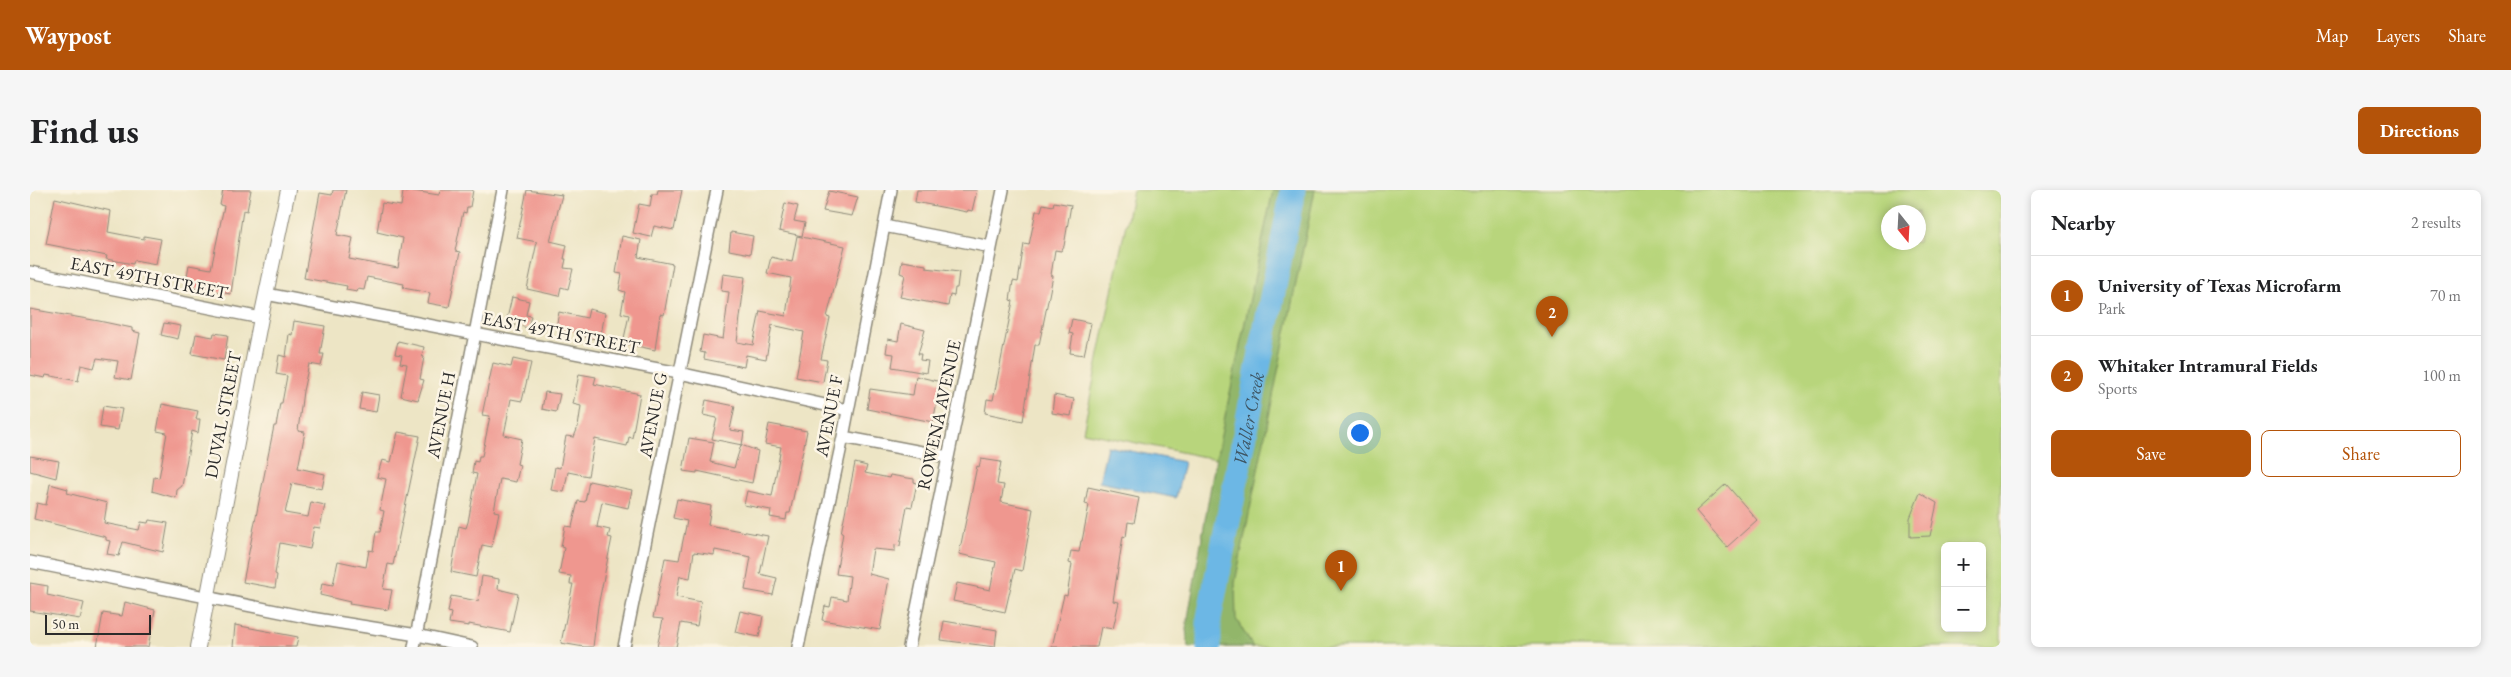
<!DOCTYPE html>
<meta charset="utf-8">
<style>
:root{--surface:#fff;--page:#f6f6f6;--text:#202124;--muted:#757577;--line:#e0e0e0;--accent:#b45309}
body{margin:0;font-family:"EB Garamond",serif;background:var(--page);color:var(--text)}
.controls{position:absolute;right:15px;bottom:15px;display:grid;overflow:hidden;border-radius:8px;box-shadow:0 2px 8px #0003}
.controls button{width:45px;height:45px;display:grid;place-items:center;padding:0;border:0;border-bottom:1px solid var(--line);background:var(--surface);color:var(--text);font:25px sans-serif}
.compass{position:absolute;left:1851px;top:15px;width:45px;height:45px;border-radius:50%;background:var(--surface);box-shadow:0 2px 8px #0003;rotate:162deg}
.scale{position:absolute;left:15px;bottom:12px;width:106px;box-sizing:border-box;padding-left:5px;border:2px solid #2b2b2b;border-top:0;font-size:14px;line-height:18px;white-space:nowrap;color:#2b2b2b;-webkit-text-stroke:4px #fcf5e5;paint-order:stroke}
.you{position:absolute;left:1329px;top:242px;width:18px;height:18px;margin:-12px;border:4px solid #fff;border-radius:50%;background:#1a73e8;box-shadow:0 0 0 8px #1a73e833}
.badge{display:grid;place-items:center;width:32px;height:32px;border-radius:50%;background:var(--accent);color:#fff;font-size:16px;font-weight:700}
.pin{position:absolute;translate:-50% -41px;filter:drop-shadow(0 1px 2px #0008)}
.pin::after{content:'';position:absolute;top:26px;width:18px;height:15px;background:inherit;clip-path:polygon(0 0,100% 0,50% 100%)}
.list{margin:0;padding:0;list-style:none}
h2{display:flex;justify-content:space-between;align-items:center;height:65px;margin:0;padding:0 20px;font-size:21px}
h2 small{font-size:16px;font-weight:400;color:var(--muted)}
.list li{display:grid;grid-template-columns:32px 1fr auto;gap:15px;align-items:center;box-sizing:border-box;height:80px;padding:0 20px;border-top:1px solid var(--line)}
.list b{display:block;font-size:19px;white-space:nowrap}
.list p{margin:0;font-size:16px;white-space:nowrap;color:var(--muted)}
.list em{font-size:16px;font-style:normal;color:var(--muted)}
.actions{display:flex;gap:10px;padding:15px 20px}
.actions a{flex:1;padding:11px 0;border:1px solid var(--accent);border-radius:8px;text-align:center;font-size:18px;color:var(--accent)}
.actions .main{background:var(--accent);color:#fff}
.map{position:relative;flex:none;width:1971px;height:457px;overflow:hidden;border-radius:8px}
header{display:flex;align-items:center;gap:30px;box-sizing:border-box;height:70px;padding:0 25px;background:var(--accent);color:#fff}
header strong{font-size:24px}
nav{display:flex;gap:28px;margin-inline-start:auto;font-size:18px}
.intro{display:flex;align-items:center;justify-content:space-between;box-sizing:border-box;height:120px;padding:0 30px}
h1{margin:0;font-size:35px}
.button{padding:12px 22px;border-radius:8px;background:var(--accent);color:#fff;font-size:18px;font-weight:700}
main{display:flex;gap:30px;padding:0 30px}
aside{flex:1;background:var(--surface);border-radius:8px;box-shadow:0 2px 8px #0003}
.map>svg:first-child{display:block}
.green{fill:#b8d57b;stroke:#728053;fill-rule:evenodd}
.forest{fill:#92b66b;stroke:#5e704b}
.water{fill:#6cb7e5;stroke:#4c7188}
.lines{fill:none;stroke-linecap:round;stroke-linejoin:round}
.river{stroke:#6cb7e5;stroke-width:25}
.building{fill:#ef978f}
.minor-casing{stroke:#8c8878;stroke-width:14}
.tertiary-casing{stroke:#8c8878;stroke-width:16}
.minor{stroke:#fff;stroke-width:11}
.tertiary{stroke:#fff;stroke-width:14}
.labels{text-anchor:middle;stroke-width:5;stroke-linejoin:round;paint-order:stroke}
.street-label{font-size:18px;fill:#2b2b2b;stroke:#fcf5e5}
.water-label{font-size:19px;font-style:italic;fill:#3e5563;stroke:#fcf5e5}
</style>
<header>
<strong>Waypost</strong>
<nav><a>Map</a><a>Layers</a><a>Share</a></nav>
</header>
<div class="intro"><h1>Find us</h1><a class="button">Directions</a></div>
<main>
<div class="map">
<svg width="1971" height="457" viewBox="0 0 1971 457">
<rect width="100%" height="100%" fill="#fcf5e5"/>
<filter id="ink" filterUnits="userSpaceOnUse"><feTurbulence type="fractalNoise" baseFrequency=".02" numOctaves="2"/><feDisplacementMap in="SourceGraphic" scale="10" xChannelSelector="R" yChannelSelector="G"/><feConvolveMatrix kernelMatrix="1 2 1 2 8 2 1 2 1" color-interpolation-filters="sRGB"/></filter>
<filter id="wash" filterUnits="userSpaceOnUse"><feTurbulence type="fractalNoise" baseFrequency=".0096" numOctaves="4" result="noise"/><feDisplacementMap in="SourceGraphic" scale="20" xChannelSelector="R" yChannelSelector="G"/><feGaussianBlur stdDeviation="1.12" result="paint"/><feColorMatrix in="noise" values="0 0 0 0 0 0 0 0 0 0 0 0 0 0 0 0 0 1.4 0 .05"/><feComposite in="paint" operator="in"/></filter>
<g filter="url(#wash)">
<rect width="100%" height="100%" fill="#ede5c5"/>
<path class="green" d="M1103 0H1971V457H1179L1209 274 1053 242ZM1858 22H1888V52H1858ZM1915 356H1952V438H1915Z"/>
<path class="forest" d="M1243 0H1285L1205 393 1206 429 1223 457H1158L1156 439 1184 278Z"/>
<path class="water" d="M1077 256 1154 272 1146 308 1069 292Z"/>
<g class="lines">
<path class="river" id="s1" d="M1179 457V428L1263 0"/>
</g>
<g id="blocks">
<path class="building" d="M193 0H221L217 21 213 20 201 104 155 97 159 75 181 79 194 16 190 15Z
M303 0H316L307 45 323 48 319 69 368 78 373 48 347 42 352 13 371 16 373 2 377 3V0L409 5 410 0H443L440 17H437L436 23 433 22 425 61 430 62 419 117 398 113 400 103 373 98 374 94 337 87 334 100 328 99 327 102 316 100 317 96 274 88 290 3 302 5Z
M497 0 532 5 520 51 537 55 534 69H536L534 78 543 79 538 99 531 97 529 106 497 99 507 52 487 48Z
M628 0H652L644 40 624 36 621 47 603 43 609 14 620 16 622 4H627Z
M887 0H947L942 21 938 20 937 22 885 12Z
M799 1 828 7 822 26 793 21Z
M25 8 81 21 78 42 114 49V46L131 49 126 74 104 70 103 74 76 69 77 66 16 54Z
M1024 12 1041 15 1034 56 1031 61 1025 60 1021 85 1023 86 1009 155H1005L993 231 955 223 957 209 963 210 983 111 980 110 981 104 983 91 988 92 994 54 999 55 1006 21H1011L1013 14 1023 16Z
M755 13 768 16 764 31 775 33 772 46 749 41Z
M701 42 723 46 720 64 699 60Z
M592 46 611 50 608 67 643 74 634 125 630 124 625 160 593 153 599 125 591 123 595 102 589 100 592 84 586 83Z
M767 46 815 56 797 127 800 128 791 169 797 170 793 192 766 187 774 142 742 135 736 169 716 165 714 177 674 169 675 163 670 162 673 145 693 149 699 102 691 101 693 84 715 87 707 152 723 155 730 121 756 126 761 88 737 83 741 67 762 72Z
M872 71 896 75V78L929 82 927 98H925L924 106 920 105 918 116 870 107 875 85 870 83Z
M482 107 499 111 496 125 501 126 498 138 476 133Z
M0 119 69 131 102 138V141L110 143 101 190 85 187 88 171 67 168 64 178 51 175 48 191 16 185 15 188 0 185Z
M559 119 575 123 570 150 555 147V143L526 138 529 122 557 128Z
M1042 129 1061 133 1054 165 1040 163 1043 144 1039 143Z
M264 131 295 136 290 164H294L291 176 279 174 273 201 268 241 275 242 268 278 295 284 292 299 262 293 255 323 278 327 281 312 295 315 290 338 284 337 280 359 250 353 245 384 247 385 245 398 213 392 244 236H246L250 213H252L257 186 246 184 249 165 256 167 259 144 262 145Z
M134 133 151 136 148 149 131 145Z
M871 134 895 140 888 164H891L890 170 898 171 896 183 862 177 864 164 856 163 858 149 868 151Z
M184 143 198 145 194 170 162 164 166 144 183 147Z
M368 151 394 157 392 166 394 167 390 189 394 190 388 210 371 206 377 174 370 173 372 165 365 164Z
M483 169 501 173 492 211 481 209 474 245 492 249 487 274 490 275 486 292 470 289 464 321 469 322 462 357 452 355 446 387 421 382 429 336 436 338 438 332 447 284 442 283 444 271 448 272 449 266H452L460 226 452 225 463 173 481 177Z
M549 184 566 187 564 194 610 204 602 248 599 247 597 256 565 249 558 286 538 282 534 302 521 300 525 277 530 278 536 246 544 247 548 237 551 216 543 214Z
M886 186 911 192 903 232 837 219 840 199 883 205Z
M332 202 349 205 346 222 329 219Z
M515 202 530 204 526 222 512 219Z
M1024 205 1044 209 1041 226 1022 223Z
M676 210 705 216 700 240 714 242 712 255 682 249 687 228 673 225Z
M132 214 168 221 166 229H170L168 243 162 241 152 296 147 300 146 308 122 301 124 287 129 288 137 243 127 241Z
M73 216 92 219 88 240 70 237Z
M739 234 777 241 760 323H757L756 330 740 327 741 320 714 315 717 301 742 306 751 257 735 254Z
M368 242 390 246 363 375 358 374 353 399 362 400 358 420 319 414 320 412 290 405 292 393 303 395 308 371 336 377 339 360 343 361 346 342H350L354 321 350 320 356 289 347 287 352 270 361 272Z
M659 248 684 252 680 272 704 278 711 255 728 261 722 293 667 281V283L653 281Z
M0 266 29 271 26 288 0 281Z
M951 269 971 272 967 294 974 295 971 312 1003 319 992 381 985 379 975 422 923 411 927 393 960 400 966 372 929 364 947 276 949 277Z
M825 273 837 276 835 283 859 288 860 285 884 289V292L887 293 882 317 877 316 870 356 865 355V361L843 359 839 384 859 389 850 440 792 430 795 416 800 417 802 407 817 410 820 386 806 384 813 343H811Z
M559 291 602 300 598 318 572 312 567 337 580 340 578 347 582 348 568 416 563 457H554L531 453 543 394H540L541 386 529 384 534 358 531 357 535 336 542 337 548 311 555 312Z
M20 294 38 299 37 303 77 313 74 333 109 340 111 332 118 333 119 330 138 333 133 362 93 352 89 366 77 364 80 351 76 350V347L4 329 7 313 16 315Z
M1696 294 1727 330 1697 357 1666 321Z
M1058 297 1109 308 1104 333 1098 332 1096 347 1093 346 1083 411 1089 412 1083 439 1071 437 1067 457H1022L1034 405 1037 406 1042 374 1039 373 1041 361 1049 362 1051 351H1052L1059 315 1055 314Z
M1890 303 1907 313 1900 346 1880 347V328Z
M647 309 681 316 678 335 738 346 730 384 747 388 743 405 715 400 721 367 685 360 684 365 664 362 660 388 650 386 646 407 671 412 667 436 651 433 646 457H627L633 429 623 428 635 368 649 370 657 331 643 328Z
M452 386 469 389 468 399 488 404 480 442 439 434V436L419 433 421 423 418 422 421 406 448 411Z
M0 393 18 396 17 405 54 413 50 429 0 421Z
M95 412 125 420 118 457H67L73 423 92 426Z
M710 421 733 426 729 447 705 442Z
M914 431 967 440 965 457 911 450Z
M205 435 268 447 266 457H203Z"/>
</g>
</g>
<g filter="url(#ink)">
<use href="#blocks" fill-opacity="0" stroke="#8c8878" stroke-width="1"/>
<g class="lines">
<g class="minor-casing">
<path id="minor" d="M854 36 961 57
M0 82 231 128
M236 104 649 183 818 220
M813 247 918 267
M0 372 281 428 387 445 442 457
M384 457 473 0
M594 457 687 0
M768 457 813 247 861 0
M879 457 973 0"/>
</g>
<g class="tertiary-casing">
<path id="tertiary" d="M168 457 231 128 258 0"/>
</g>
<use href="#minor" class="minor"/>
<use href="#tertiary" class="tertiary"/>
</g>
</g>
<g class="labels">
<g class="street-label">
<text transform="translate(119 88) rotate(11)" y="6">EAST 49TH STREET</text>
<text transform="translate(531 143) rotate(11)" y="6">EAST 49TH STREET</text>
<text transform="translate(193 225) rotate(-79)" y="6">DUVAL STREET</text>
<text transform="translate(411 225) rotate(-79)" y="6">AVENUE H</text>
<text transform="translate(623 225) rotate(-79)" y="6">AVENUE G</text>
<text transform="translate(909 225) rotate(-78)" y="6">ROWENA AVENUE</text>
<text transform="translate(799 226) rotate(-79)" y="6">AVENUE F</text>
</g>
<g class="water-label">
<text dy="7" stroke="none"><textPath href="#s1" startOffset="232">Waller Creek</textPath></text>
</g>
</g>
</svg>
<div class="controls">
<button>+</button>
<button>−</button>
</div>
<svg class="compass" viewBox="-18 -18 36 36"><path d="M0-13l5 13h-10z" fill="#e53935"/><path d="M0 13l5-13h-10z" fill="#757577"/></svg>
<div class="scale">50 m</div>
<div class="you"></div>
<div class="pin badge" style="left:1311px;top:401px">1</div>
<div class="pin badge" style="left:1522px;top:147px">2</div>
</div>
<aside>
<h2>Nearby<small>2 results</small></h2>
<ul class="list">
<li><span class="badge">1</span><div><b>University of Texas Microfarm</b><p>Park</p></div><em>70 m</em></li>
<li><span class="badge">2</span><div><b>Whitaker Intramural Fields</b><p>Sports</p></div><em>100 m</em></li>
</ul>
<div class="actions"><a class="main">Save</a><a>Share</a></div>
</aside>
</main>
